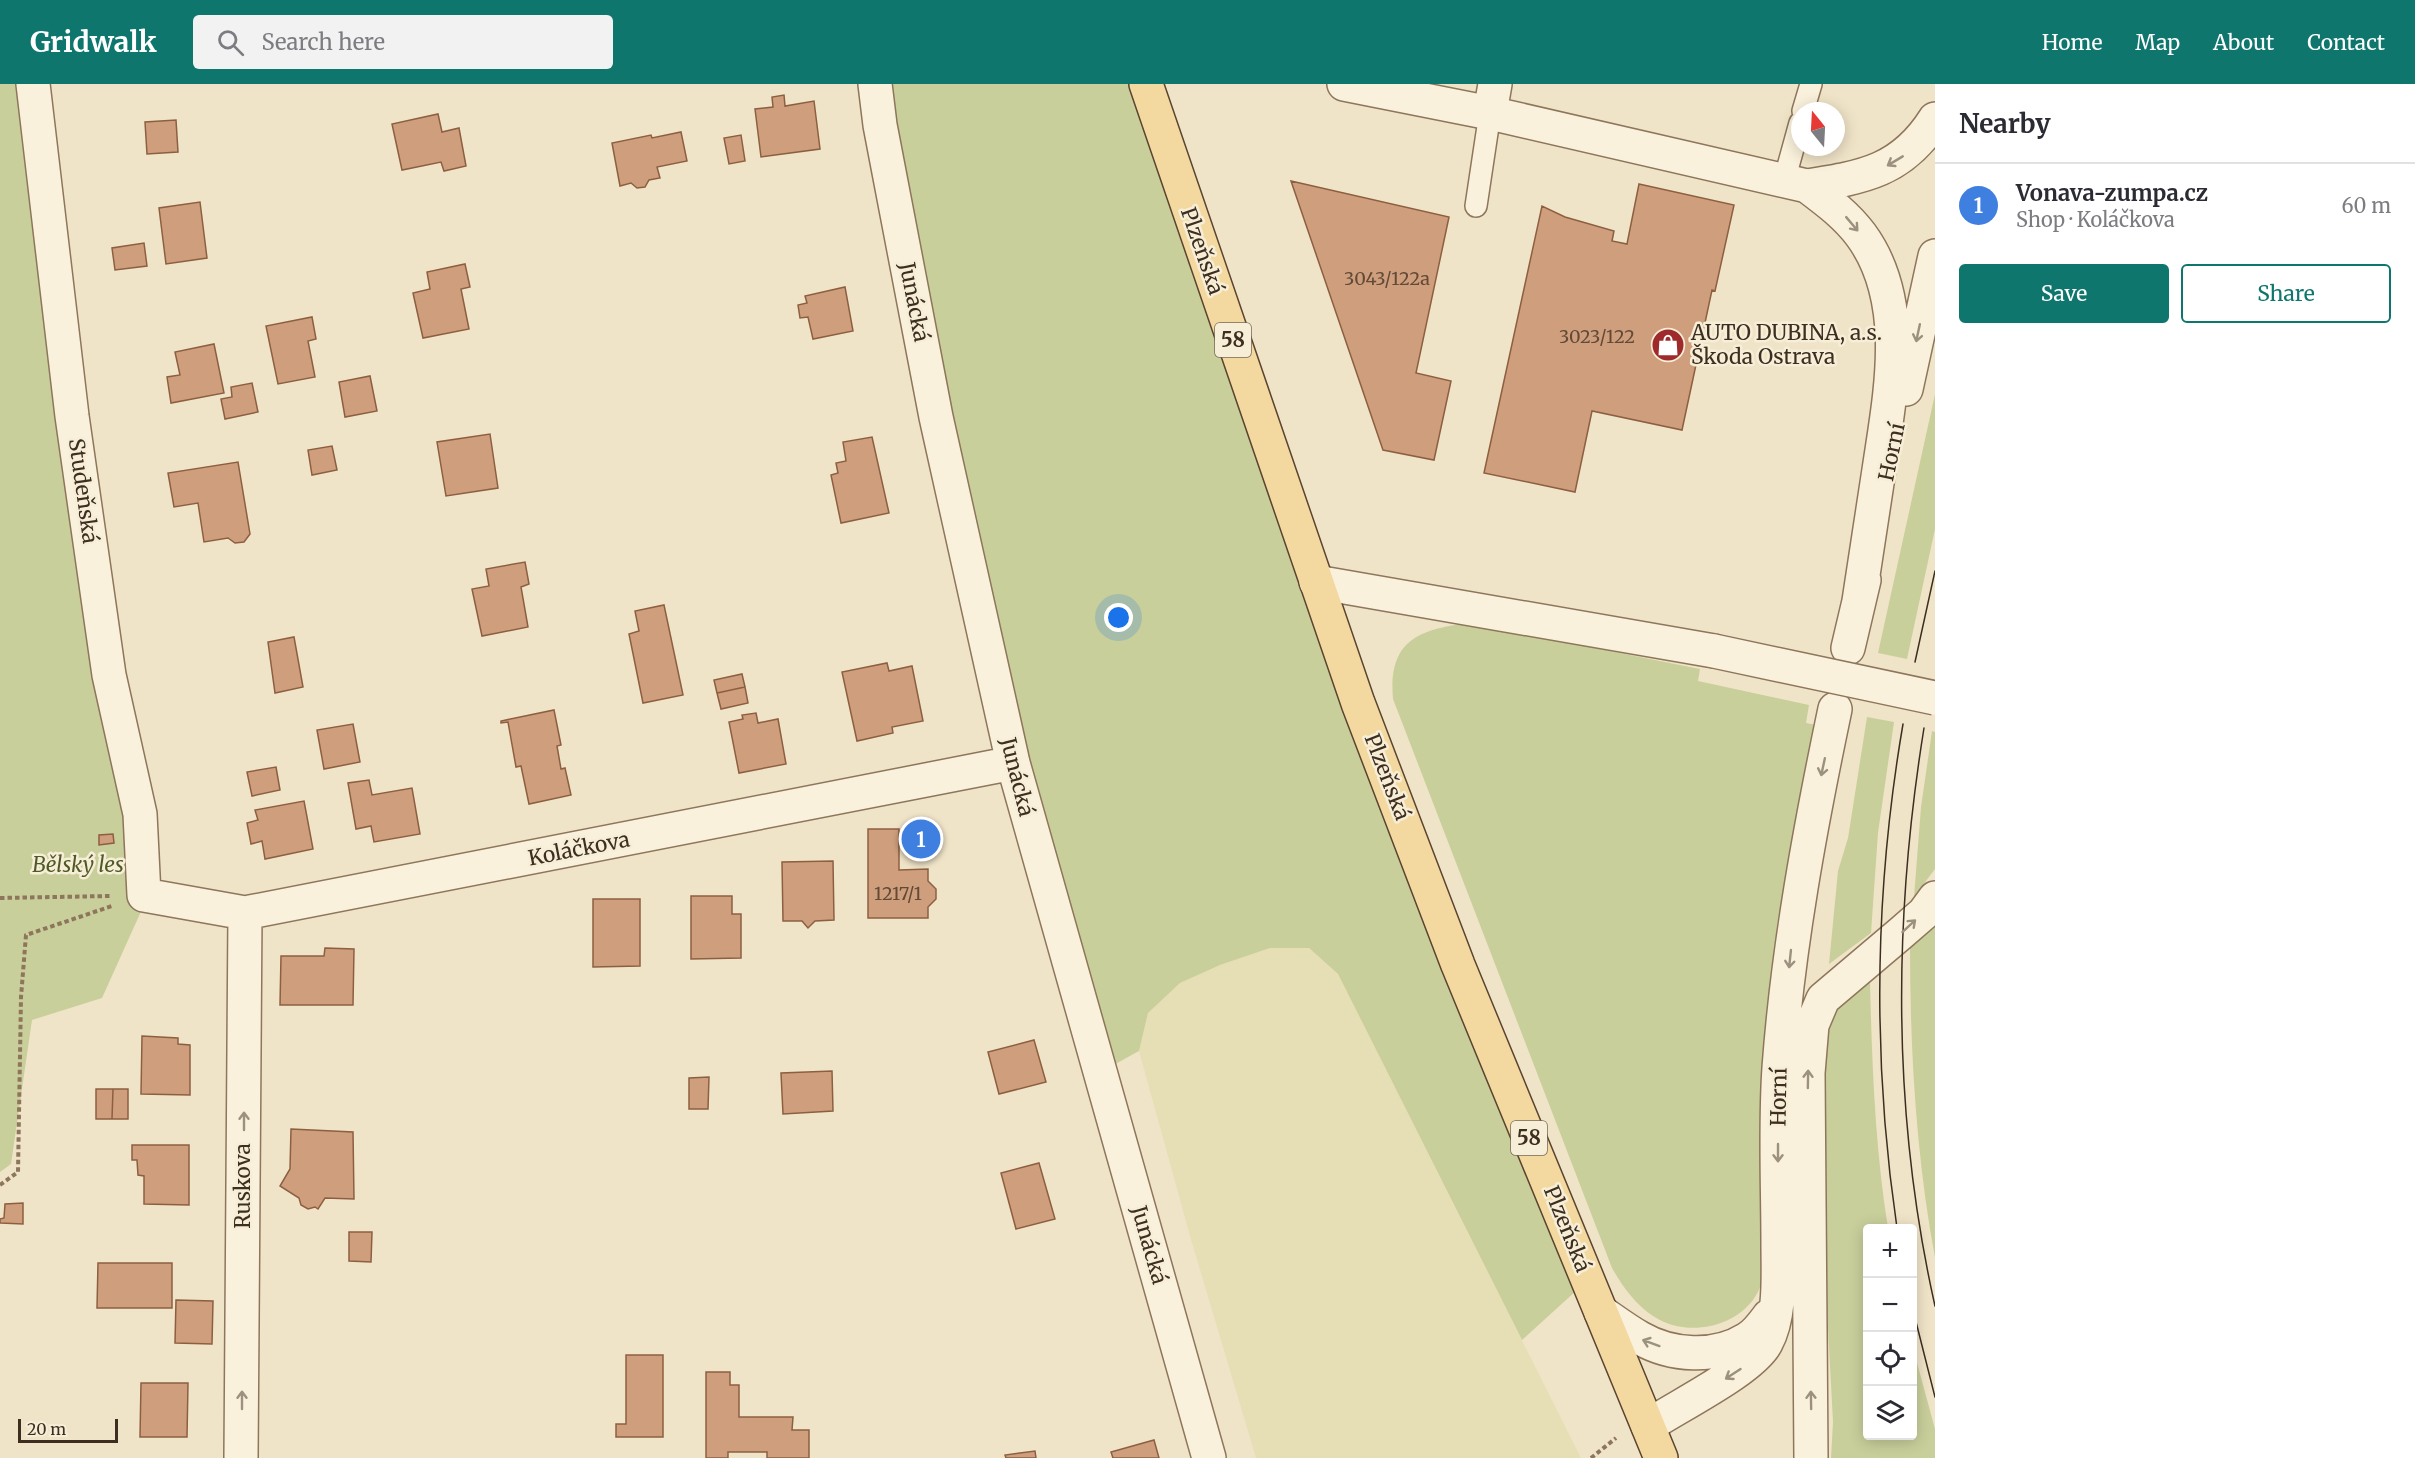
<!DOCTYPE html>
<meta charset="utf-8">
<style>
:root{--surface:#fff;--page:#f2f2f3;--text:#2b2b33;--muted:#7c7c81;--line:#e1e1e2;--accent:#0f766e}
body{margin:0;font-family:Merriweather,serif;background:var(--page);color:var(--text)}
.controls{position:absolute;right:18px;bottom:18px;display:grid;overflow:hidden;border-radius:6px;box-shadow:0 3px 15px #0003}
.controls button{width:54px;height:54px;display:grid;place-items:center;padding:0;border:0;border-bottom:2px solid var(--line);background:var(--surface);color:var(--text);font:30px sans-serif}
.compass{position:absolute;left:1791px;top:18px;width:54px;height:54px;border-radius:50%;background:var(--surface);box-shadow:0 3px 15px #0003;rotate:342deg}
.scale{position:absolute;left:18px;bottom:15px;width:100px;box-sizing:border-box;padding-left:6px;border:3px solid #3d2e20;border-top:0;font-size:16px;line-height:21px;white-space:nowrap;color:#3d2e20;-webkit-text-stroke:4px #f7eed8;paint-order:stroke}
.you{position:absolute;left:1119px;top:534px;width:21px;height:21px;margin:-15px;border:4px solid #fff;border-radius:50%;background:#1a73e8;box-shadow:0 0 0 9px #1a73e833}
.badge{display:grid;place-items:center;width:39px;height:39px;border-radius:50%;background:var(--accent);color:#fff;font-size:20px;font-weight:700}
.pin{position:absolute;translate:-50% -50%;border:3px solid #fff;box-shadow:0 2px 6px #0006}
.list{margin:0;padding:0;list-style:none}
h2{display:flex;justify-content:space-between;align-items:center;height:78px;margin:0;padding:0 24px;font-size:26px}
h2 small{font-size:20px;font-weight:400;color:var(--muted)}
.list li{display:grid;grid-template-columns:39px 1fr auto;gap:18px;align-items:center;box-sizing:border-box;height:84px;padding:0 24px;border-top:2px solid var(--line)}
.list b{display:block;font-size:22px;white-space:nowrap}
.list p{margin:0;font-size:20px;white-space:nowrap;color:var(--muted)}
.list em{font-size:20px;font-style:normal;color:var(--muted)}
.actions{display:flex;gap:12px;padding:18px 24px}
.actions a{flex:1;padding:14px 0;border:2px solid var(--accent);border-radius:6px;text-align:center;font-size:21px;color:var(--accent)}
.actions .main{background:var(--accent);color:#fff}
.icon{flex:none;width:33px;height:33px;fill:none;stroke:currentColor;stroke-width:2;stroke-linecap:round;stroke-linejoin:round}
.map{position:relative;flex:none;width:1935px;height:1374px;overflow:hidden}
header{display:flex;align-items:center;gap:36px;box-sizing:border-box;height:84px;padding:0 30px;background:var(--accent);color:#fff}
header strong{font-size:28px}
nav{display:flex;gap:33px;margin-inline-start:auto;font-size:21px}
.search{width:420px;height:54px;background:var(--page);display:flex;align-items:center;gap:15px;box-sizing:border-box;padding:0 21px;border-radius:6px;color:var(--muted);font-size:22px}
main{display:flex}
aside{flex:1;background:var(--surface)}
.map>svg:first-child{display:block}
.farmland{fill:#e6deb5}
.green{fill:#c9cf9b}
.building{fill:#cf9f7d;stroke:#8d5f41;stroke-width:1.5}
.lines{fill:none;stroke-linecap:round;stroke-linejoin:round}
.service-casing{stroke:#8d765c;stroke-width:24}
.minor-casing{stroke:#8d765c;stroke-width:36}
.primary-casing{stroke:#5b4430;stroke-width:36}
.path{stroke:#8d765c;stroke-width:4;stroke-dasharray:4.5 3;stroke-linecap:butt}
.service{stroke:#faf1dc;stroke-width:21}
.minor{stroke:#faf1dc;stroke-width:33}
.primary{stroke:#f3d9a0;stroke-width:33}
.tram{stroke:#3d2e20;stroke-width:1.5}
.minor-bridge-casing{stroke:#8d765c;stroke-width:36;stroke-linecap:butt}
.minor-bridge{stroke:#faf1dc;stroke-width:33}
.oneway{stroke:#9c907e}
.labels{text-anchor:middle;stroke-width:5;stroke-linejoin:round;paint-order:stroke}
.number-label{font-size:18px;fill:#624a37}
.shield{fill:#f7eed8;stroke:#756857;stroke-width:1.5}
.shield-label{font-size:20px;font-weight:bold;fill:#3d2e20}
.street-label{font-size:21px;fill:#3d2e20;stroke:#f7eed8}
.poi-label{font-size:21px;fill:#3d2e20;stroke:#f7eed8;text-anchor:start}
.park-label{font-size:21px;font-style:italic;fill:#4d5a26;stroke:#f7eed8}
</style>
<header>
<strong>Gridwalk</strong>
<div class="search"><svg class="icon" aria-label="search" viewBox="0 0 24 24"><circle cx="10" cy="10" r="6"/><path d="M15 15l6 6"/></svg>Search here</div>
<nav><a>Home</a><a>Map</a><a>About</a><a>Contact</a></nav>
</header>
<main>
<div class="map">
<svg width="1935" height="1374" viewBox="0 0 1935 1374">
<rect width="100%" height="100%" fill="#f0e4c8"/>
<path class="farmland" d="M1270 864H1309L1338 890 1581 1374H1256L1190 1152 1139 967 1148 929 1180 899 1220 881Z"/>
<path class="green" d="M0 0H49L68 197 157 792 102 914 32 936 11 1080 0 1088Z
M875 0H1146L1588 1196 1522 1256 1338 890 1309 864H1270L1220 881 1180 899 1148 929 1139 967 1099 989Z
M1935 310V445L1907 575 1878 569Z
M1470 539 1700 585 1698 597 1809 621 1806 639 1817 641 1777 841 1762 1009V1199C1759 1205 1757 1211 1753 1216 1731 1245 1684 1253 1653 1232 1636 1221 1622 1202 1612 1184L1393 615C1388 556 1419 545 1470 539Z
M1867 633 1894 638 1878 749 1871 849 1829 880 1838 787 1848 754Z
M1932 647 1935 648V785L1914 813 1921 723Z
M1935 839V1174C1916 1071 1910 967 1910 863Z
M1870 897C1872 980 1875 1063 1888 1144H1868V1352H1912L1913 1264 1935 1345V1374H1831L1833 1338 1821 1113 1822 950 1836 926Z"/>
<path class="building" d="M784 11 785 22 814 17 820 65 761 73 755 25 773 23 772 13Z
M438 30 442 48 459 44 466 82 444 87 441 78 402 86 392 40Z
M176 36 178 68 147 70 145 38Z
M681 48 687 77 657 83 660 94 649 96 645 103 637 104 631 99 620 102 612 59 651 51 652 54Z
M741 51 745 77 729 80 724 54Z
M1291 97 1449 133 1416 289 1451 297 1434 376 1383 366Z
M1639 100 1734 121 1715 207 1712 206 1682 346 1592 327 1575 408 1484 389 1542 122 1565 133 1614 147 1612 157 1627 160Z
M200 118 207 174 166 180 159 124Z
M144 159 147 182 115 186 112 164Z
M465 180 470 203 461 205 469 245 423 254 413 209 430 205 427 188Z
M845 203 853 247 813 255 808 233 800 234 798 221 807 219 805 212Z
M312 233 316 255 308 257 315 293 278 300 266 242Z
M214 260 224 309 171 319 167 293 180 291 175 268Z
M370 292 377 327 345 333 339 298Z
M252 299 258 328 225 335 221 315 232 313 231 303Z
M490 350 498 404 446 412 437 358Z
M872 353 889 429 841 439 831 391 838 389 836 379 846 377 843 358Z
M332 362 337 386 312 391 308 366Z
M238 378 250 450 244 458 235 459 228 454 204 458 198 419 174 423 168 389Z
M525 478 529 500 521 503 528 543 482 552 472 505 489 502 486 485Z
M664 521 683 611 643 619 629 550 639 547 635 527Z
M294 553 303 603 275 609 268 558Z
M887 579 889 587 912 582 923 637 892 643 893 649 857 657 842 588Z
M742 590 745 603 717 609 714 596Z
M745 603 748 619 721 625 717 609Z
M554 626 561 661 557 662 561 685 565 684 571 711 529 720 521 682 516 683 508 638 501 639V637Z
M756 629 758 639 778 635 786 680 739 689 729 638 743 635 742 631Z
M353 640 360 678 324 685 317 646Z
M276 683 280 706 252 712 247 688Z
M369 696 372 711 412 704 420 750 374 758 371 742 356 745 348 699Z
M304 717 313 765 265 775 262 757 251 760 247 739 258 736 255 726Z
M868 745H899V786L928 785V797L936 805V815L928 823V834H868Z
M113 750 114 759 99 761V751Z
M833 777 834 836 815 837 808 844 802 837H783L782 778Z
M691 812H732V830H741V874L691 875Z
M593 815H640V882L593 883Z
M325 864 354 865 353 921H280L281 872H324Z
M142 952 178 954V960L190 961V1011L141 1010Z
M1034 956 1046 998 999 1010 988 968Z
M832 987 833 1027 783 1030 781 989Z
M709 993 708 1025H689V994Z
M96 1005H113L112 1035H96Z
M113 1005H128V1035H112Z
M291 1045 353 1048 354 1115 325 1114 318 1125 315 1123 308 1125 301 1121 299 1114 280 1102 290 1085Z
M132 1061H189V1121L144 1120V1092L138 1091 137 1076H132Z
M1039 1079 1055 1135 1016 1145 1001 1089Z
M23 1119V1140L0 1139V1135L4 1134 5 1120Z
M349 1148H372L371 1178 349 1177Z
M98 1179H172V1224H97Z
M176 1216 213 1217 212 1260 175 1259Z
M626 1271H663V1353H616V1340H626Z
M706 1288H730V1301H739V1333H793L792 1346H809V1374H767V1368H728V1374H706Z
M141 1299H188L187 1353H140Z
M1154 1356 1159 1374H1113L1111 1368Z
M1035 1367 1036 1374H1006L1005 1371Z"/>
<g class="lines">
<g class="service-casing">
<path id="service" d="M1803 27 1811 0
M1784 97 1800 39
M1476 122 1490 29"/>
</g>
<g class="minor-casing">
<path id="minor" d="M33 0 72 332 109 591 140 730 144 811 245 829 1013 679
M875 0 880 41 936 333 1013 679 1209 1374
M1344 0 1490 29 1807 102C1864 93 1902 87 1935 35
M1490 29 1495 0
M1807 102C1827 117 1846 131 1861 151 1910 218 1890 311 1879 386 1872 430 1866 473 1859 517
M1906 305 1935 172
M1316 498 1714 567
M1848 564 1864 496
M1601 1228C1614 1237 1626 1246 1640 1254 1671 1272 1715 1275 1747 1255 1756 1250 1763 1240 1769 1232
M1648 1342C1676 1323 1752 1286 1766 1259 1781 1231 1778 1192 1778 1161 1778 1102 1775 1042 1779 984 1788 863 1810 744 1835 625
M241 1374 245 829
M1811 1374 1808 989 1812 941 1823 915 1901 849 1924 829 1935 814"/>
</g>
<g class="primary-casing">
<path id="primary" d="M1146 0 1358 619 1458 881 1661 1374"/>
</g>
<path class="path" d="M0 814 110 812
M0 1101 18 1088 21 913 26 851 112 822
M1591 1374 1616 1354"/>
<use href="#service" class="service"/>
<use href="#minor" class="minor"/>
<use href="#primary" class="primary"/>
<path class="tram" d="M1915 578 1935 487
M1924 644C1893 836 1892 1031 1935 1222
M1897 1144C1872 975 1874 809 1903 640
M1912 1222 1935 1313"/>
<g class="minor-bridge-casing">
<path id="minor-bridge" d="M1714 567 1935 614"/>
</g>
<use href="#minor-bridge" class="minor-bridge"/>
</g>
<defs><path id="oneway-shaft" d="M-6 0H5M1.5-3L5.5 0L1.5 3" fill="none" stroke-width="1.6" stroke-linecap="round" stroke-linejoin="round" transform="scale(1.5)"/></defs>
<g class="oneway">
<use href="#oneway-shaft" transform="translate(1895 77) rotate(149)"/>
<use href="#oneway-shaft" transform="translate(1852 140) rotate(50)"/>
<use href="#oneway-shaft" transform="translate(1918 249) rotate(102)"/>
<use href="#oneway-shaft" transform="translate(1823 683) rotate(102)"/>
<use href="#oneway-shaft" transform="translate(1909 842) rotate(-43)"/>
<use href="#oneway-shaft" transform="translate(1790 875) rotate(96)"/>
<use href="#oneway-shaft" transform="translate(1808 995) rotate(-89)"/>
<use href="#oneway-shaft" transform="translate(244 1037) rotate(-90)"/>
<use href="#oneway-shaft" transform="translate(1778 1069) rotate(90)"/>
<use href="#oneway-shaft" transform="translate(1651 1259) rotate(-160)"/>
<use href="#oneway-shaft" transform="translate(1733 1290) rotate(147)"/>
<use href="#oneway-shaft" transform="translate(242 1316) rotate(-90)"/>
<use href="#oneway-shaft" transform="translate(1811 1316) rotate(-91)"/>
</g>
<defs>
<g id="shop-disc" transform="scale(1.725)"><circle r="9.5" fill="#9e2a2b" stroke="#f7eed8"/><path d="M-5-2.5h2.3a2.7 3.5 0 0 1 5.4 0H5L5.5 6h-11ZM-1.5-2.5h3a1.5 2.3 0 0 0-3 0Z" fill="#fff"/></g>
</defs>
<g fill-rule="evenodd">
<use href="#shop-disc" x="1668" y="261"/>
</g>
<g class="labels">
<g class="number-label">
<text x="1387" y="201">3043/122a</text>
<text x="1597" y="259">3023/122</text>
<text x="898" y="816">1217/1</text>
</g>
<g class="shield">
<rect x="1215" y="239" width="36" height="34" rx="4.5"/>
<rect x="1511" y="1037" width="36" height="34" rx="4.5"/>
</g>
<g class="shield-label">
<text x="1233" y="263">58</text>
<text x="1529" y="1061">58</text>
</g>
<g class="street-label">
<text transform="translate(1202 167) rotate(71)" y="7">Plzeňská</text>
<text transform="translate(914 218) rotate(79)" y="7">Junácká</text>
<text transform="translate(1892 368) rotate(-78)" y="7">Horní</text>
<text transform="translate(83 407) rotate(82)" y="7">Studeňská</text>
<text transform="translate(1017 693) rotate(76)" y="7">Junácká</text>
<text transform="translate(1387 693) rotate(69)" y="7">Plzeňská</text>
<text transform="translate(579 765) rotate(-11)" y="7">Koláčkova</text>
<text transform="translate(1779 1013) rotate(-89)" y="7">Horní</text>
<text transform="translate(243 1102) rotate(-90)" y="7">Ruskova</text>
<text transform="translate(1567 1145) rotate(68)" y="7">Plzeňská</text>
<text transform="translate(1149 1161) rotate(74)" y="7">Junácká</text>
</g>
<g class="poi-label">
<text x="1691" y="256">AUTO DUBINA, a.s.<tspan x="1691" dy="24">Škoda Ostrava</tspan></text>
</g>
<g class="park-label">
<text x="78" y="788">Bělský les</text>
</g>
</g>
</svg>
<div class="controls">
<button>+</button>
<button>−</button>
<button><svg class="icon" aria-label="locate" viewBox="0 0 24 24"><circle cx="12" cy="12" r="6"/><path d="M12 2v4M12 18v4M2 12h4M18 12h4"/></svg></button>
<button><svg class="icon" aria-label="layers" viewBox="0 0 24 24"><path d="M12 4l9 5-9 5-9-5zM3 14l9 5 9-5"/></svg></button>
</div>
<svg class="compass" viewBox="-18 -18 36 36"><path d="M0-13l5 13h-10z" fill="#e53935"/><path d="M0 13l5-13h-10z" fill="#7c7c81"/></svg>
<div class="scale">20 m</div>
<div class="you"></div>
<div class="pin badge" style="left:921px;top:755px;background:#3f7fe0">1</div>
</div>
<aside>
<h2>Nearby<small></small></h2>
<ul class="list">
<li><span class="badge" style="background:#3f7fe0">1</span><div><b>Vonava-zumpa.cz</b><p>Shop · Koláčkova</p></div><em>60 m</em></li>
</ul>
<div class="actions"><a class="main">Save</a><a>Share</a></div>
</aside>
</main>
